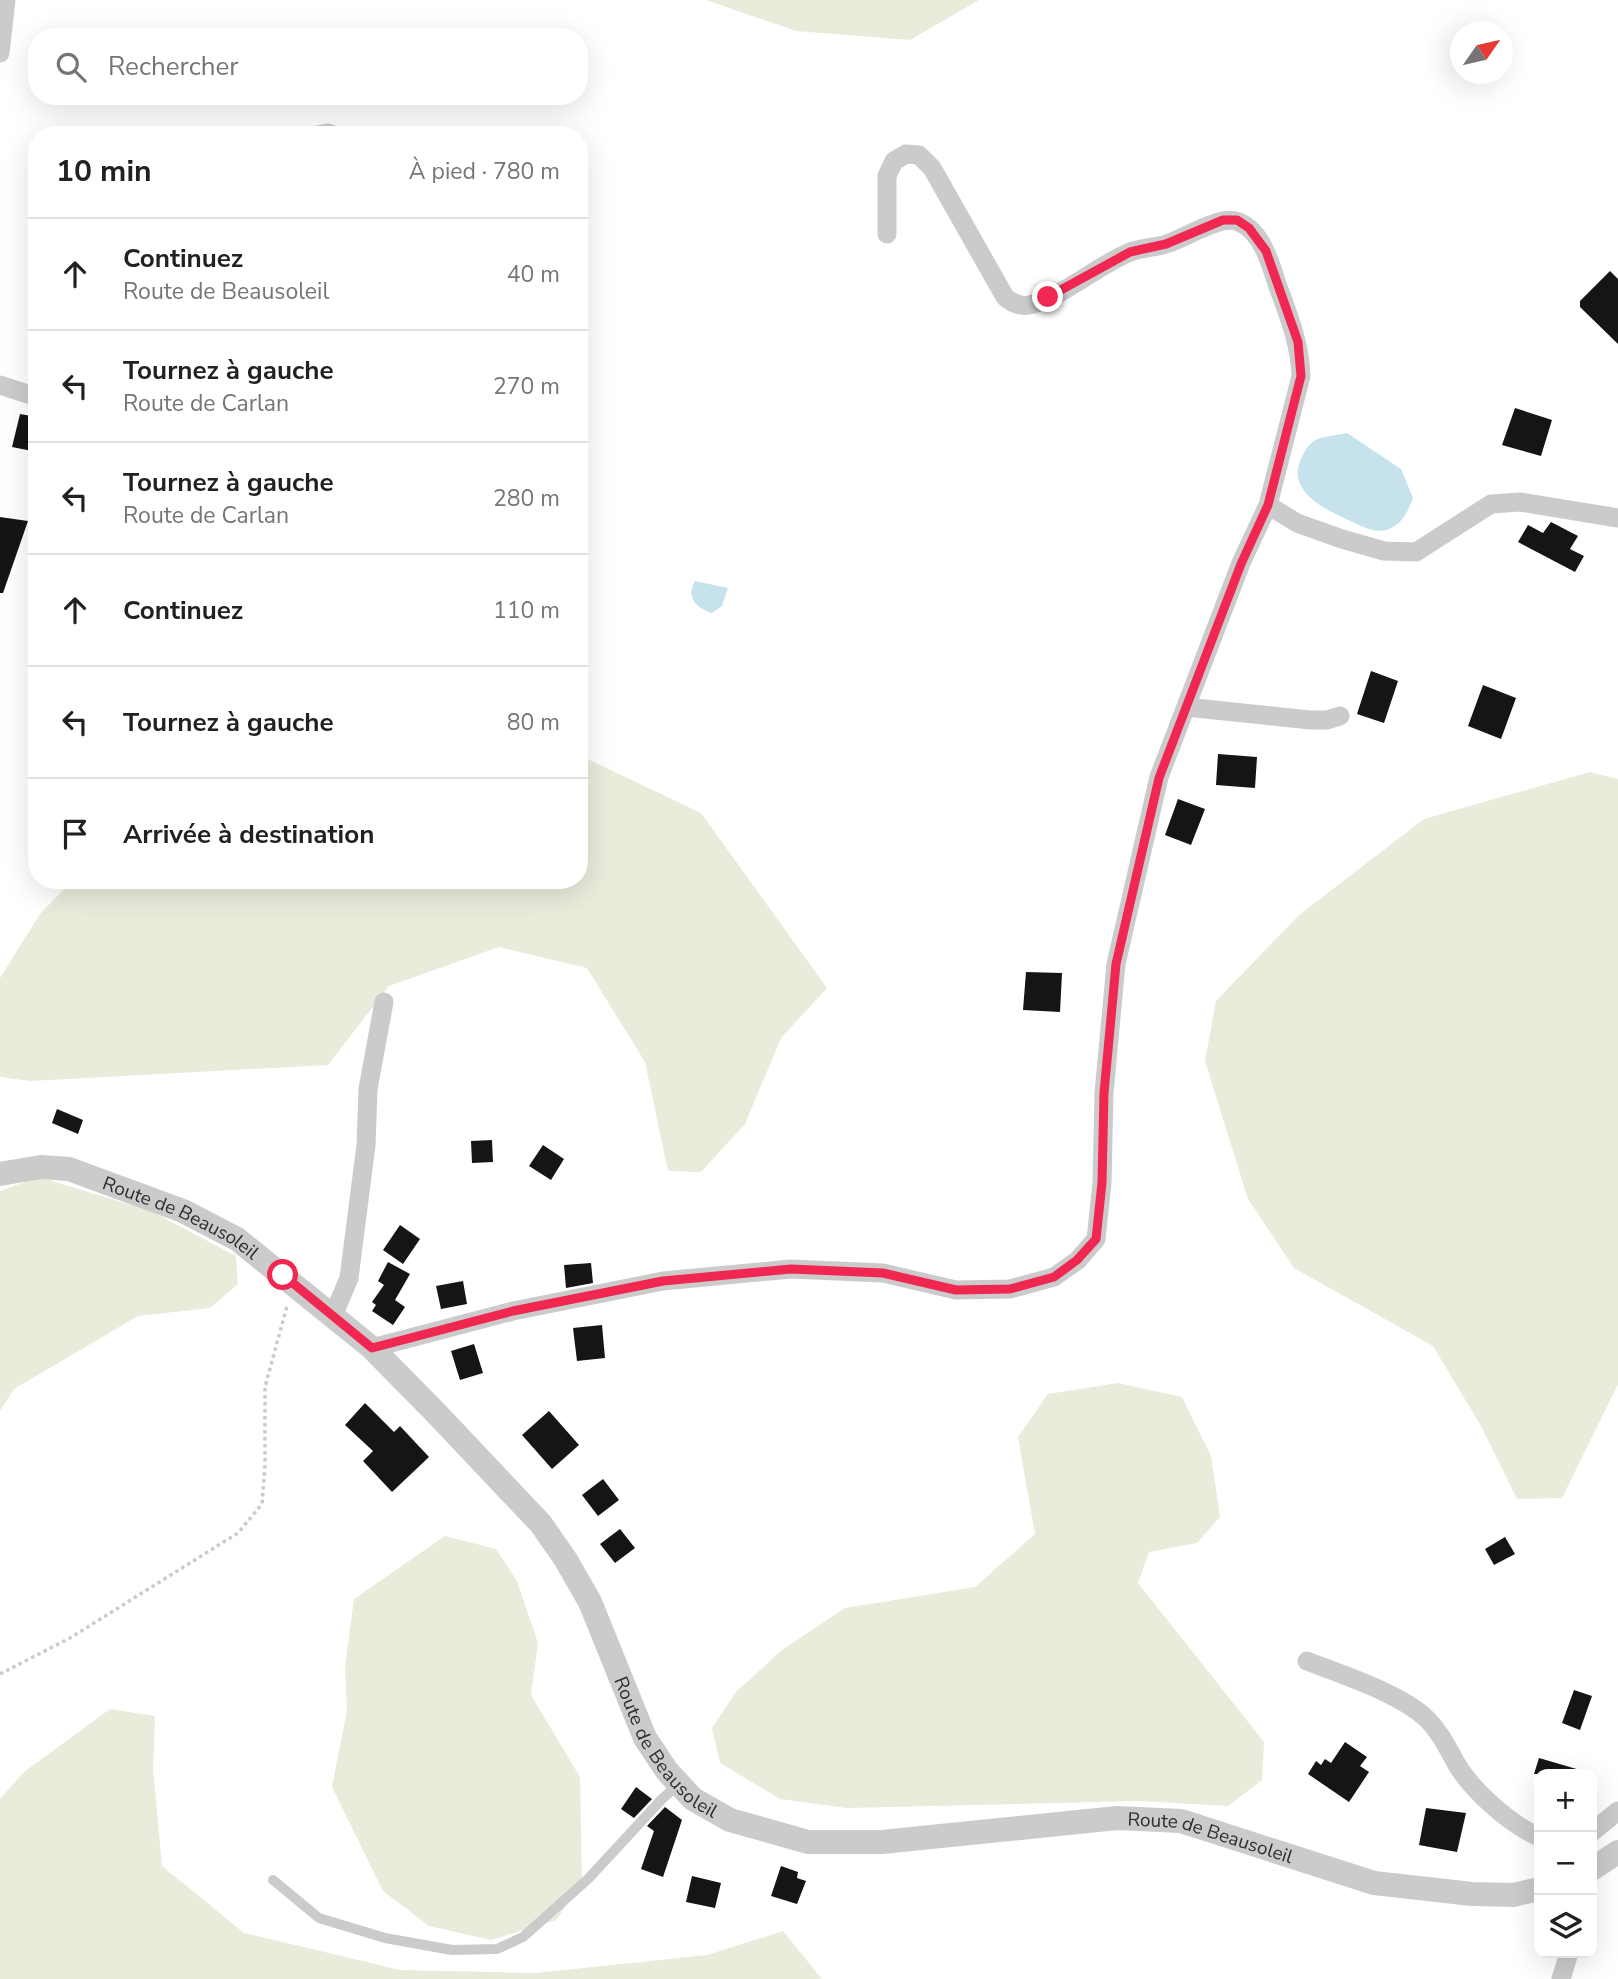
<!DOCTYPE html>
<html lang="fr">
<meta charset="utf-8">
<style>
:root{--surface:#fff;--page:#f6f6f6;--text:#202124;--muted:#757577;--line:#e0e0e0}
body{margin:0;font-family:"Nunito Sans",sans-serif;background:var(--page);color:var(--text)}
.controls{position:absolute;right:21px;bottom:21px;display:grid;overflow:hidden;border-radius:14px;box-shadow:0 7px 28px #0002}
.controls button{width:63px;height:63px;display:grid;place-items:center;padding:0;border:0;border-bottom:2px solid var(--line);background:var(--surface);color:var(--text);font:35px sans-serif}
.compass{position:absolute;left:1450px;top:21px;width:63px;height:63px;border-radius:50%;background:var(--surface);box-shadow:0 7px 28px #0002;rotate:56deg}
.stop{position:absolute;width:21px;height:21px;margin:-16px;border:5px solid #ef2751;border-radius:50%;background:#fff}
.stop.end{background:#ef2751;border-color:#fff;box-shadow:0 2px 7px #0008}
.list{margin:0;padding:0;list-style:none}
h2{display:flex;justify-content:space-between;align-items:center;height:91px;margin:0;padding:0 28px;font-size:30px}
h2 small{font-size:23px;font-weight:400;color:var(--muted)}
.list li{display:grid;grid-template-columns:46px 1fr auto;gap:21px;align-items:center;box-sizing:border-box;height:112px;padding:0 28px;border-top:2px solid var(--line)}
.list b{display:block;font-size:26px;white-space:nowrap}
.list p{margin:0;font-size:23px;white-space:nowrap;color:var(--muted)}
.list em{font-size:23px;font-style:normal;color:var(--muted)}
.icon{flex:none;width:38px;height:38px;fill:none;stroke:currentColor;stroke-width:2;stroke-linecap:round;stroke-linejoin:round}
.map{position:relative;flex:none;width:1618px;height:1979px;overflow:hidden}
.search{position:absolute;background:var(--surface);box-shadow:0 7px 28px #0002;left:28px;top:28px;width:560px;height:77px;display:flex;align-items:center;gap:18px;box-sizing:border-box;padding:0 24px;border-radius:28px;color:var(--muted);font-size:26px}
.panel{position:absolute;background:var(--surface);box-shadow:0 7px 28px #0002;left:28px;top:126px;width:560px;height:763px;border-radius:28px}
.map>svg:first-child{display:block}
.green{fill:#e7ecdb}
.water{fill:#c6e3ed}
.building{fill:#151515}
.lines{fill:none;stroke-linecap:round;stroke-linejoin:round}
.path{stroke:#cbcbcb;stroke-width:3.5;stroke-dasharray:3.5 3.5;stroke-linecap:butt}
.service{stroke:#cbcbcb;stroke-width:10}
.minor{stroke:#cbcbcb;stroke-width:19}
.tertiary{stroke:#cbcbcb;stroke-width:24}
.route{stroke:#ef2751;stroke-width:9}
.labels{text-anchor:middle;stroke-width:7;stroke-linejoin:round;paint-order:stroke}
.street-label{font-size:19px;fill:#2e2e2e;stroke:#fff}
</style>
<div class="map">
<svg width="1618" height="1979" viewBox="0 0 1618 1979">
<rect width="100%" height="100%" fill="#fff"/>
<path class="green" d="M706 0H979L910 40 796 31Z
M579 755 701 813 827 988 781 1038 745 1124 701 1172 668 1171 645 1062 587 968 499 947 389 986 328 1065 30 1081 0 1077V978L40 914 73 880H579Z
M1590 772 1618 779V1384L1562 1498 1517 1499 1481 1426 1433 1346 1294 1268 1248 1199 1205 1061 1216 1001 1299 915 1424 819Z
M39 1177 151 1211 236 1256 238 1284 210 1308 138 1316 14 1389 0 1411V1191Z
M1118 1383 1182 1397 1211 1456 1220 1517 1197 1543 1149 1552 1138 1583 1264 1742 1262 1780 1228 1806 1139 1801 847 1808 780 1799 720 1763 712 1728 736 1692 782 1650 845 1608 975 1587 1035 1534 1018 1437 1048 1394Z
M445 1536 496 1549 517 1581 538 1643 531 1695 580 1777 582 1883 556 1920 491 1940 429 1926 383 1891 332 1787 347 1711 345 1667 354 1599Z
M110 1709 155 1716 153 1769 162 1866 244 1933 400 1970 536 1973 707 1955 783 1931 822 1979H0V1799L24 1772Z"/>
<path class="water" d="M1347 433 1401 469 1413 498C1408 510 1404 522 1391 528 1376 536 1360 525 1346 519 1322 508 1285 489 1302 457 1306 448 1310 442 1320 438 1328 436 1338 435 1347 433Z
M695 581 728 588 722 606 712 613C697 608 685 598 695 581Z"/>
<path class="building" d="M1610 271 1618 279V344L1580 307V301Z
M1515 408 1552 420 1541 456 1502 445Z
M20 414 37 417V452L12 447Z
M0 517 28 521 3 593H0Z
M1551 522 1578 536 1570 549 1584 556 1575 572 1518 542 1528 525 1543 533Z
M1371 671 1398 681 1384 723 1357 714Z
M1483 685 1516 698 1501 739 1468 726Z
M1218 754 1257 757 1255 788 1216 785Z
M1178 799 1205 809 1191 845 1165 835Z
M1026 972 1062 973 1060 1012 1023 1010Z
M57 1109 83 1120 78 1134 52 1123Z
M492 1140 493 1162 472 1163 471 1141Z
M543 1145 564 1159 551 1180 529 1166Z
M400 1225 420 1239 403 1264 383 1250Z
M388 1262 410 1274 395 1300 405 1307 393 1325 372 1311 376 1305 372 1302 384 1285 378 1281Z
M591 1263 593 1283 566 1288 564 1265Z
M463 1281 467 1304 441 1309 436 1286Z
M602 1325 605 1358 577 1361 573 1328Z
M474 1344 483 1373 460 1380 451 1351Z
M365 1403 394 1432 400 1426 429 1457 392 1492 363 1461 373 1451 345 1425Z
M549 1411 579 1445 552 1469 522 1435Z
M603 1479 619 1500 598 1516 582 1495Z
M620 1529 635 1548 615 1563 600 1544Z
M1505 1537 1515 1554 1494 1565 1485 1549Z
M1574 1690 1592 1696 1580 1730 1562 1723Z
M1345 1742 1367 1757 1360 1766 1369 1772 1349 1802 1308 1774 1316 1761 1321 1765 1325 1759 1331 1763Z
M1539 1758 1580 1770 1579 1774H1534Z
M636 1787 652 1799 634 1818 621 1809Z
M665 1807 682 1820 663 1877 641 1869 654 1831 647 1826Z
M1426 1808 1466 1813 1457 1852 1419 1845Z
M781 1866 798 1872 797 1878 806 1881 797 1904 771 1896Z
M692 1876 721 1883 715 1908 686 1902Z"/>
<g class="lines">
<path class="path" d="M0 1674 70 1638 238 1533 262 1504 265 1465V1387L287 1306"/>
<path class="service" d="M273 1880 319 1918 385 1938 452 1950 497 1949 523 1937 588 1879 662 1799 679 1784"/>
<path class="minor" d="M0 53 6 0
M318 135 328 133 333 135
M887 234V176L894 161 906 154 919 155 932 168 1005 297C1012 303 1019 307 1029 305 1061 298 1097 266 1128 253 1141 247 1156 248 1169 243 1187 237 1222 214 1239 222 1262 232 1270 262 1277 284 1288 314 1300 343 1301 376L1268 505
M0 385 37 397
M1186 707 1310 720H1327L1340 716
M333 1316 349 1278 366 1145 368 1089 384 1002
M372 1348 513 1311 663 1281 791 1269 883 1273 956 1290 1010 1289 1054 1277 1078 1260 1096 1239 1102 1183 1104 1093 1116 964 1159 777 1241 563 1268 505 1297 523 1342 539 1384 551 1416 552 1491 504 1520 502 1618 518
M1307 1661C1342 1675 1400 1693 1427 1719 1440 1732 1447 1747 1456 1763 1472 1791 1510 1824 1539 1837
M1592 1832 1618 1811
M1561 1979 1569 1953"/>
<g class="tertiary">
<path id="s1" d="M0 1174 41 1167 69 1169 183 1211 237 1239 372 1348 437 1414 541 1524 566 1560 590 1602 645 1738 667 1771 693 1799 730 1820 808 1842H882L1117 1818 1181 1821 1374 1883 1472 1894 1513 1895 1539 1889"/>
<path d="M1592 1869 1618 1852"/>
</g>
</g>
<g class="lines">
<path class="route" d="M283 1275 372 1348 513 1311 663 1281 791 1269 883 1273 956 1290 1010 1289 1054 1277 1077 1260 1096 1239 1102 1183 1104 1093 1116 964 1159 778 1241 564 1268 505 1301 376 1298 342 1266 251 1249 228 1237 220H1223L1166 244 1130 252 1048 297"/>
</g>
<g class="labels">
<g class="street-label">
<text dy="7" stroke="none"><textPath href="#s1" startOffset="192">Route de Beausoleil</textPath></text>
<text dy="7" stroke="none"><textPath href="#s1" startOffset="928">Route de Beausoleil</textPath></text>
<text dy="7" stroke="none"><textPath href="#s1" startOffset="1516">Route de Beausoleil</textPath></text>
</g>
</g>
</svg>
<div class="controls">
<button>+</button>
<button>−</button>
<button><svg class="icon" aria-label="layers" viewBox="0 0 24 24"><path d="M12 4l9 5-9 5-9-5zM3 14l9 5 9-5"/></svg></button>
</div>
<svg class="compass" viewBox="-18 -18 36 36"><path d="M0-13l5 13h-10z" fill="#e53935"/><path d="M0 13l5-13h-10z" fill="#757577"/></svg>
<div class="stop" style="left:283px;top:1275px"></div>
<div class="stop end" style="left:1048px;top:297px"></div>
<div class="search"><svg class="icon" aria-label="search" viewBox="0 0 24 24"><circle cx="10" cy="10" r="6"/><path d="M15 15l6 6"/></svg>Rechercher</div>
<section class="panel">
<h2>10 min<small>À pied · 780 m</small></h2>
<ul class="list">
<li><svg class="icon" aria-label="ahead" viewBox="0 0 24 24"><path d="M12 20V5M6 11l6-6 6 6"/></svg><div><b>Continuez</b><p>Route de Beausoleil</p></div><em>40 m</em></li>
<li><svg class="icon" aria-label="left" viewBox="0 0 24 24"><path d="M17 20v-9H6M10 6l-5 5 5 5"/></svg><div><b>Tournez à gauche</b><p>Route de Carlan</p></div><em>270 m</em></li>
<li><svg class="icon" aria-label="left" viewBox="0 0 24 24"><path d="M17 20v-9H6M10 6l-5 5 5 5"/></svg><div><b>Tournez à gauche</b><p>Route de Carlan</p></div><em>280 m</em></li>
<li><svg class="icon" aria-label="ahead" viewBox="0 0 24 24"><path d="M12 20V5M6 11l6-6 6 6"/></svg><div><b>Continuez</b></div><em>110 m</em></li>
<li><svg class="icon" aria-label="left" viewBox="0 0 24 24"><path d="M17 20v-9H6M10 6l-5 5 5 5"/></svg><div><b>Tournez à gauche</b></div><em>80 m</em></li>
<li><svg class="icon" aria-label="arrive" viewBox="0 0 24 24"><path d="M6 21V4h12l-3 4 3 4H6"/></svg><div><b>Arrivée à destination</b></div></li>
</ul>
</section>
</div>
